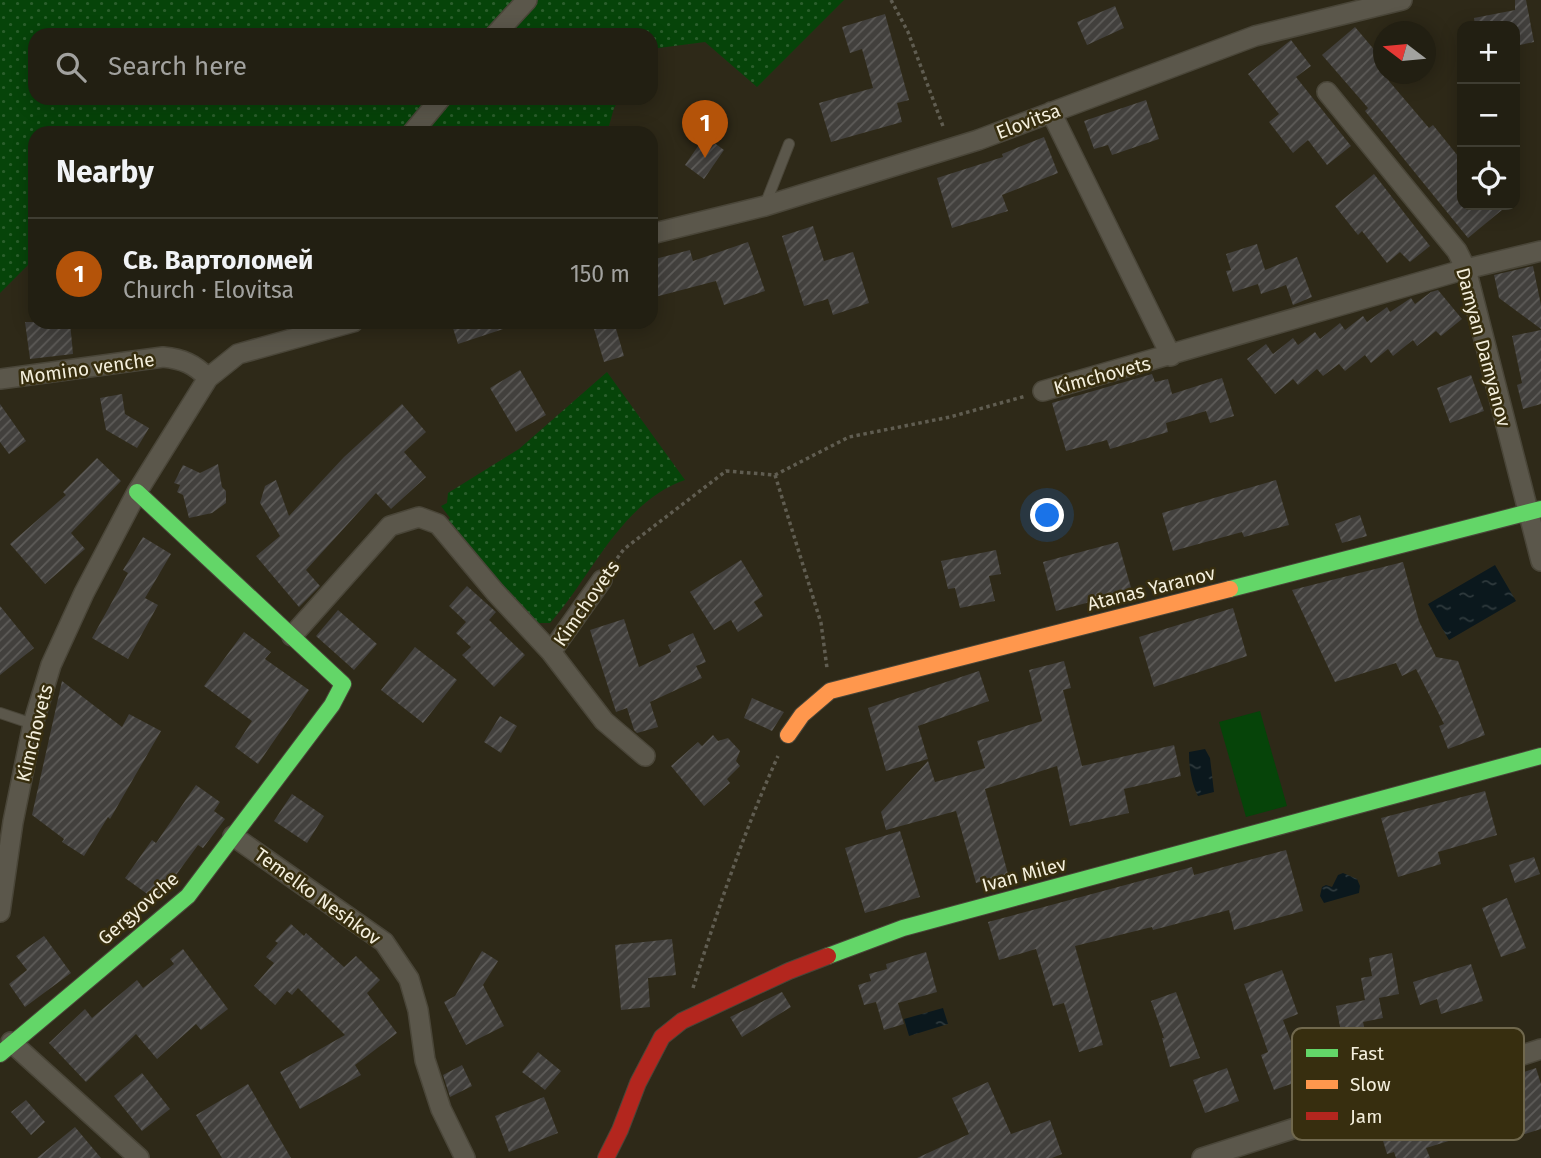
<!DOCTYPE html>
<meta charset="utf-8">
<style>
:root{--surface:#221f12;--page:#2e2c20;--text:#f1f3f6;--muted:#a2a29f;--line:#3f3d32;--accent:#b45309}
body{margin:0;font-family:"Fira Sans",sans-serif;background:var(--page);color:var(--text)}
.controls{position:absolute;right:21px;top:21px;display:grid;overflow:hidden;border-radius:14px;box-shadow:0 4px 18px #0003}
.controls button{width:63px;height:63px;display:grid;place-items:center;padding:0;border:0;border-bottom:2px solid var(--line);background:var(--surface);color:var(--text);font:35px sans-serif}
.compass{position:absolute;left:1373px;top:21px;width:63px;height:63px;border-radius:50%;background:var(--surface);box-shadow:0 4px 18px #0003;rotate:286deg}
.you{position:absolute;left:1048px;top:516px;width:24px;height:24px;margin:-18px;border:5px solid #fff;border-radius:50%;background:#1a73e8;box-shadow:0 0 0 10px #1a73e833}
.badge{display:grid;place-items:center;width:46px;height:46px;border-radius:50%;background:var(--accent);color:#fff;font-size:23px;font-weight:700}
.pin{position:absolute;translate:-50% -58px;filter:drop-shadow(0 2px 4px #0008)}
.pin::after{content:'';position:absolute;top:37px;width:24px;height:21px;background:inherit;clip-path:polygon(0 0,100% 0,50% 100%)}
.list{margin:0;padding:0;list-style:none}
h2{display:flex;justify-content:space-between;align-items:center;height:91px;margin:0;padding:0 28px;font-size:30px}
h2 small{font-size:23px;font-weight:400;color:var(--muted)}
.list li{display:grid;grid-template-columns:46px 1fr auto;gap:21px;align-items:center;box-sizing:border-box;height:112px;padding:0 28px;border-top:2px solid var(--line)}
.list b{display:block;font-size:26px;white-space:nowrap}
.list p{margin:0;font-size:23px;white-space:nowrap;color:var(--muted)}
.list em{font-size:23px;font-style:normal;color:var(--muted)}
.icon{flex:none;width:38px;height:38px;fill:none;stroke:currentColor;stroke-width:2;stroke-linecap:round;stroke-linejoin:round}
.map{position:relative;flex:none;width:1541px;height:1158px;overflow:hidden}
.search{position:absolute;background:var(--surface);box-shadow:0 4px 18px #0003;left:28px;top:28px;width:630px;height:77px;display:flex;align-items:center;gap:18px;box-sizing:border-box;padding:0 24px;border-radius:21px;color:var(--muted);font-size:26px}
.panel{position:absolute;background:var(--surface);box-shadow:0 4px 18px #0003;left:28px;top:126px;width:630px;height:203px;border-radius:21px}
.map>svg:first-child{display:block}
.grass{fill:url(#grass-dots)}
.pitch{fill:#064409}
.water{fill:url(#water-ripples)}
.building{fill:url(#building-hatch)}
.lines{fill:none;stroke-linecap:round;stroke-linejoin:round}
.lane-casing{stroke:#4a4639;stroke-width:12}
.street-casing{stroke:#4a4639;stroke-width:22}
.fast-casing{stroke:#4a4639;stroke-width:18}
.slow-casing{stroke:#4a4639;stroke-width:18}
.jam-casing{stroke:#4a4639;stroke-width:18}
.path{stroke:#605d51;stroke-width:3.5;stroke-dasharray:3.5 3.5;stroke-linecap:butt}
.lane{stroke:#5b574b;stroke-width:10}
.street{stroke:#5b574b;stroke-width:19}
.fast{stroke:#63d668;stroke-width:16}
.slow{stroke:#ff974d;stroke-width:16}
.jam{stroke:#b3261e;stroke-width:16}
.labels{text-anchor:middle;stroke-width:5;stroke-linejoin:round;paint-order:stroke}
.street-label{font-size:19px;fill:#f4efdd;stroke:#372e0f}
.key{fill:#372e0f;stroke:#70684d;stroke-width:2}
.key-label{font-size:19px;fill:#f4efdd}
</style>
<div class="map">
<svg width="1541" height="1158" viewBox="0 0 1541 1158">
<defs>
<pattern id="grass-dots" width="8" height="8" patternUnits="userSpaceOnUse" patternTransform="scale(1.75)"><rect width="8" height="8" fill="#064409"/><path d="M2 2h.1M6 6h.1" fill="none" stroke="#2b5f2c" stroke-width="1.8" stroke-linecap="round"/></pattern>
<pattern id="water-ripples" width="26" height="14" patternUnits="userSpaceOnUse" patternTransform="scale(1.75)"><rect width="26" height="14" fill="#0b181d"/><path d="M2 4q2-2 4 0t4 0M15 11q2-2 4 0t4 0" fill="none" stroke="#2f3a3d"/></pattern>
<pattern id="building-hatch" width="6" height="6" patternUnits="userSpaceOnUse" patternTransform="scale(1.75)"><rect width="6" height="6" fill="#42403d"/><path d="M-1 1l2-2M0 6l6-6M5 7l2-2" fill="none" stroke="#5e5c59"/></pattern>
</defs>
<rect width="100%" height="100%" fill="#2e2918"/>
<path class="grass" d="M0 0H844L757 87 705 42 651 49V35H35V98H620L614 108 607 133H35V258L0 293Z
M607 372 685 480C621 502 592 576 550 623H535L447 521 450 518 441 506 447 503 448 493 519 449Z"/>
<path class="pitch" d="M1260 711 1287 806 1246 817 1219 722Z"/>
<path class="water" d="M1495 565 1516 601 1449 640 1428 604Z
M1205 749 1210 758 1214 792 1198 796C1191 782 1189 767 1189 752Z
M1343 873 1357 879 1360 886 1359 893 1324 903 1320 896 1322 887 1326 885 1332 887 1338 875Z
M943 1008 948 1024 909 1036 904 1019Z"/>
<path class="building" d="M1515 0H1526L1534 42 1515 46V26H1475L1474 18 1515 10Z
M1115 6 1124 28 1087 45 1077 22Z
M885 14 909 100 897 103 902 122 831 142 819 103 873 88 862 49 850 53 842 27Z
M1355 27 1383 60V74L1429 128 1433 125 1462 161V205H1508L1468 238 1365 111 1368 108 1322 55Z
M1291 40 1311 66 1296 77 1351 146 1327 165 1308 140 1293 153 1269 122 1279 114 1248 74Z
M1146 100 1159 139 1112 155 1108 145 1094 149 1084 121Z
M705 136 724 150 704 179 685 165Z
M1044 137 1058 173 1002 195 1008 211 952 228 937 178 1003 157 1002 154Z
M1374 174 1430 246 1410 262 1400 252 1387 263 1362 231 1358 235 1335 206Z
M813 226 824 261 853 252 869 303 833 315 828 299 804 306 782 236Z
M748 242 765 291 724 305 716 281 651 298V260L690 250 693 261Z
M1257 244 1265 270 1297 257 1312 297 1293 305 1286 285 1261 294 1258 284 1233 292 1226 271 1231 270 1226 254Z
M1533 266 1541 305V329L1499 298 1494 275Z
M1438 290 1462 319 1441 336 1436 331 1417 346 1413 340 1393 356 1388 349 1371 363 1365 355 1345 371 1339 364 1323 376 1317 369 1298 385 1293 379 1275 394 1247 359 1266 344 1273 354 1293 338 1298 345 1315 332 1320 339 1340 323 1345 330 1363 316 1367 322 1387 307 1390 312 1411 298 1415 304 1431 292Z
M25 322H70L73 354 30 359Z
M451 322H515V325L458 344Z
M592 322H614L624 356 604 362Z
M1541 330V404L1523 409 1517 385 1522 383 1512 336Z
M520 370 546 415 516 432 490 388Z
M1152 374 1155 382 1168 379 1172 394 1222 378 1234 416 1210 423 1206 411 1166 423 1168 432 1110 449 1107 440 1066 451 1052 403Z
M1471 375 1484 411 1450 423 1437 388Z
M122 394 125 414 149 428 137 448 106 430 100 398Z
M0 404 26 441 9 454 0 442Z
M402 404 426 432 404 452 426 477 391 509 376 493 306 570 320 586 299 607 256 556 280 536 260 503 265 486 276 480 289 516 344 457Z
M97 458 121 481 71 533 85 549 45 584 10 544 66 495 63 492Z
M218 464 222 487 226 491V503L212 513 189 518 183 495 177 492 180 485 174 483 183 465 200 473Z
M1276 480 1289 525 1244 537 1242 532 1173 551 1162 513Z
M1360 515 1367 536 1342 543 1335 524Z
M143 537 171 554 145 598 158 605 128 659 92 638 128 573 123 570Z
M1118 542 1132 591 1056 611 1043 562Z
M996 550 1001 574 989 576 995 601 960 608 955 588 948 589 941 561Z
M741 560 763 596 754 602 763 616 738 632 731 620 714 630 690 592Z
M1403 562 1419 621 1436 657 1458 661 1485 735 1448 749 1439 726 1444 724 1416 669 1402 676 1396 663 1335 682 1292 590Z
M467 586 496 612 489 620 525 655 494 687 462 655 471 647 456 633 466 622 449 606Z
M0 606 34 648 0 675Z
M1233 608 1247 656 1154 687 1139 637Z
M338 610 377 644 354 670 316 636Z
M624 619 639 667 671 652 668 645 693 633 706 662 696 666 702 678 650 702 658 727 637 733 634 730 627 708 616 712 590 630Z
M244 632 271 652 265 659 309 690 258 764 235 747 252 721 204 686Z
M415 647 457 680 423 723 381 690Z
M1064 661 1071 688 1063 690 1082 766 1174 745 1181 776 1124 789 1129 813 1070 826 1057 766 985 789 1008 874 976 883 956 811 886 830 881 812 928 761 935 782 985 768 977 741 1042 721 1029 670Z
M979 671 989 701 918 726 928 759 886 771 868 708Z
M62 681 122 727 129 714 161 731 110 819 108 817 84 856 62 842 64 839 32 815Z
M752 698 784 712 772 731 744 718Z
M500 716 517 726 501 753 484 742Z
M713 735 718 741 728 738 740 751 736 761 740 766 727 779 730 783 704 806 671 766 698 742 702 746Z
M196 785 220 802 214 811 225 819 203 848 198 845 157 901 125 878 152 840 156 843Z
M1485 791 1497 835 1438 852 1441 864 1398 877 1381 818Z
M292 794 324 816 307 843 274 821Z
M900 831 920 897 865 913 845 848Z
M1286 850 1303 911 1234 930 1229 910 1153 930 1152 927 1075 946 1103 1045 1079 1052 1064 1003 1053 1006 1036 949 999 960 988 922 1192 867 1194 875Z
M1534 857 1540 874 1515 883 1509 865Z
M1507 898 1526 948 1501 957 1482 908Z
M291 924 304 936 306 933 344 967 356 956 380 980 367 993 397 1033 355 1065 361 1075 300 1109 280 1072 345 1035 298 988 292 995 287 991 275 1005 254 986 274 963 266 957 278 943 275 941Z
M44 936 71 973 25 1007 9 984 27 970 16 956Z
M672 939 676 975 648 978 650 1007 621 1010 615 945Z
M183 949 228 1009 201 1030 196 1024 157 1059 136 1034 86 1082 49 1043 85 1009 92 1018 137 980 143 988 174 964 170 959Z
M482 951 498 961 483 985 504 1026 466 1045 444 1002 455 996Z
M926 952 937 992 898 1003 904 1024 884 1030 876 1002 864 1005 858 985 871 981 869 974 887 969 886 964Z
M1392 953 1399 994 1379 998 1383 1018 1363 1022 1369 1048 1345 1052 1336 1006 1365 1000 1361 978 1372 976 1369 958Z
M1471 964 1483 1001 1441 1014 1437 999 1420 1005 1413 982Z
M1282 970 1298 1014 1283 1020 1305 1079 1274 1090 1261 1055 1268 1052 1244 984Z
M782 992 791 1007 742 1037 730 1017Z
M1176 992 1200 1058 1170 1067 1162 1038H1164L1151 1001Z
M538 1052 561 1071 545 1090 522 1072Z
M462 1065 472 1086 450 1097 443 1075Z
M1227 1068 1239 1101 1205 1113 1193 1080Z
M1536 1068 1541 1084V1129L1505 1140 1500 1125 1426 1148 1430 1158H1396L1394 1152 1387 1154 1378 1124 1489 1090 1487 1084Z
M142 1073 170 1109 142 1131 114 1096Z
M988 1082 1011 1134 1050 1120 1062 1154 1052 1158H917L969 1134 952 1098Z
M248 1084 291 1158H222L196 1115Z
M544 1097 558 1133 509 1152 495 1116Z
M26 1100 45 1122 31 1135 11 1112Z
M75 1127 101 1158H37Z"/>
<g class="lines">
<g class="lane-casing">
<path id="lane" d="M765 205 789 144
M0 713 33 724"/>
</g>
<g class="street-casing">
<path id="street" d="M495 35 527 0
M1327 92 1457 251 1466 269 1541 561
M1051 112 1171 356
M412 133 441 98
M651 234 765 206 978 140 1255 36 1402 0
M0 379 163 357C183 359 194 364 208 378
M1043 391 1466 269 1541 251
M292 636 390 526 419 517 438 524 495 592 551 652 604 721 645 756
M551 652 602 580
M233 836 384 942 409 979 418 1010 425 1060 441 1109 465 1158
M0 912 13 822 33 724 51 665 84 593 137 492 208 378 238 354 353 322
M11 1042 139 1158
M1202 1158 1541 1049"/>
</g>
<g class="fast-casing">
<path id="fast" d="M1230 589 1541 509
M828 956 903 928 1541 756
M0 1054 188 896 332 705 343 684 137 492"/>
</g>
<g class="slow-casing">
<path id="slow" d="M788 735 802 715 830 691 1230 589"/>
</g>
<g class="jam-casing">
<path id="jam" d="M606 1158 620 1130 638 1083 662 1037 682 1021 789 971 828 956"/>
</g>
<path class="path" d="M891 0 908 32 944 129
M775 475 821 623 827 668
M613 564 624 549 726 471 775 475 849 437 950 417 1026 396
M693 988C718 909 744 831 778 756"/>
<use href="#lane" class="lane"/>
<use href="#street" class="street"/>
<use href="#fast" class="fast"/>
<use href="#slow" class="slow"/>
<use href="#jam" class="jam"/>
</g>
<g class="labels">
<g class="street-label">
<text transform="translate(1028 121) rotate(-21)" y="7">Elovitsa</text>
<text transform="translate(1484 347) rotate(75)" y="7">Damyan Damyanov</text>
<text transform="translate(87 368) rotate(-8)" y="7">Momino venche</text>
<text transform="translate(1102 375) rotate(-15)" y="7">Kimchovets</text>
<text transform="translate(1151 588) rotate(-14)" y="7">Atanas Yaranov</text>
<text transform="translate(586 603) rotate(-55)" y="7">Kimchovets</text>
<text transform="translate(34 733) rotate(-76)" y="7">Kimchovets</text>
<text transform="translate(1024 874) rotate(-15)" y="7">Ivan Milev</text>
<text transform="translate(318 896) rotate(36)" y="7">Temelko Neshkov</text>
<text transform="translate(138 908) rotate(-41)" y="7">Gergyovche</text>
</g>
</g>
<rect x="1292" y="1028" width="232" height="112" rx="10" class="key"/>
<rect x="1306" y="1049" width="32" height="8" fill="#63d668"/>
<rect x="1306" y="1080" width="32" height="9" fill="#ff974d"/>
<rect x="1306" y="1112" width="32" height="8" fill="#b3261e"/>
<g class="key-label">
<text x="1350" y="1060">Fast</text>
<text x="1350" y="1091">Slow</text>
<text x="1350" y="1123">Jam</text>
</g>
</svg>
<div class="controls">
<button>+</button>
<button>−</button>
<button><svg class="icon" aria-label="locate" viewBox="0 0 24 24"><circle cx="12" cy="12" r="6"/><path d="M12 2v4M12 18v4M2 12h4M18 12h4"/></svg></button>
</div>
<svg class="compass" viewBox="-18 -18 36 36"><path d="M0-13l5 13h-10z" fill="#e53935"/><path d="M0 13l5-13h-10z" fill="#a2a29f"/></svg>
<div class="you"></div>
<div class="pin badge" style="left:705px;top:158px">1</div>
<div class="search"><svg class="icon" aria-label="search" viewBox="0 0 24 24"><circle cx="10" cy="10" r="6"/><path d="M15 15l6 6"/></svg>Search here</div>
<section class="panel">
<h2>Nearby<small></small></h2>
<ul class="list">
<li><span class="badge">1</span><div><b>Св. Вартоломей</b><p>Church · Elovitsa</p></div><em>150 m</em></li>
</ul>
</section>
</div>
